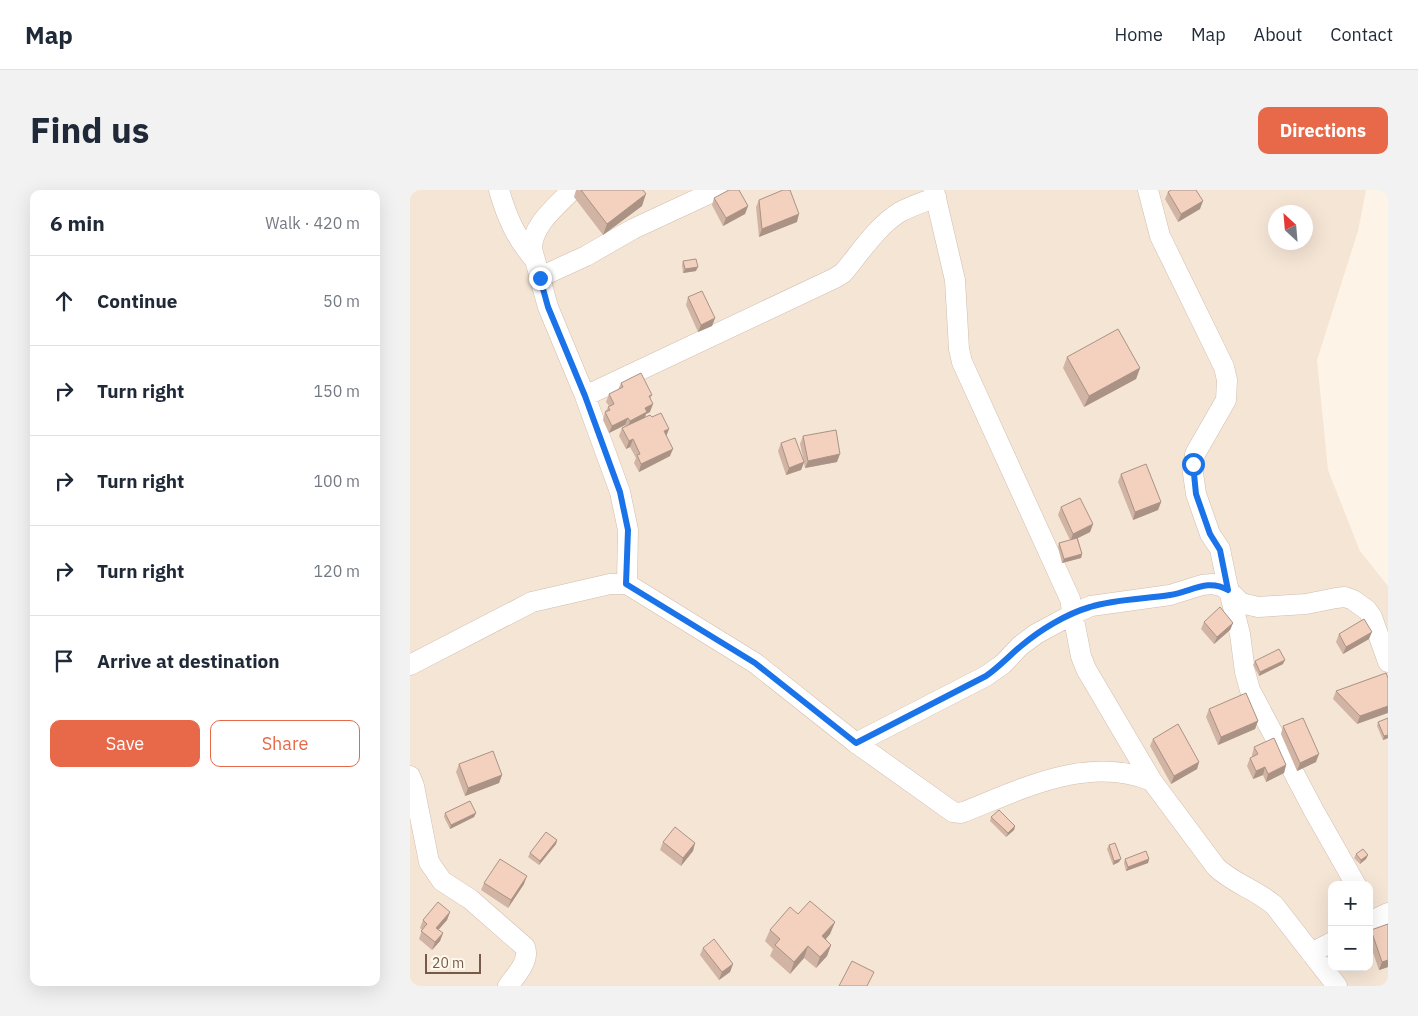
<!DOCTYPE html>
<meta charset="utf-8">
<style>
:root{--surface:#fff;--page:#f2f2f3;--text:#1f2937;--muted:#747a83;--line:#e0e1e3;--accent:#e8694a}
body{margin:0;font-family:"IBM Plex Sans",sans-serif;background:var(--page);color:var(--text)}
.controls{position:absolute;right:15px;bottom:15px;display:grid;overflow:hidden;border-radius:10px;box-shadow:0 5px 20px #0002}
.controls button{width:45px;height:45px;display:grid;place-items:center;padding:0;border:0;border-bottom:1px solid var(--line);background:var(--surface);color:var(--text);font:25px sans-serif}
.compass{position:absolute;left:858px;top:15px;width:45px;height:45px;border-radius:50%;background:var(--surface);box-shadow:0 5px 20px #0002;rotate:334deg}
.scale{position:absolute;left:15px;bottom:12px;width:56px;box-sizing:border-box;padding-left:5px;border:2px solid #77594a;border-top:0;font-size:14px;line-height:18px;white-space:nowrap;color:#77594a;-webkit-text-stroke:4px #fff8ed;paint-order:stroke}
.stop{position:absolute;width:15px;height:15px;margin:-11px;border:4px solid #1a73e8;border-radius:50%;background:#fff}
.stop.end{background:#1a73e8;border-color:#fff;box-shadow:0 1px 5px #0008}
.list{margin:0;padding:0;list-style:none}
h2{display:flex;justify-content:space-between;align-items:center;height:65px;margin:0;padding:0 20px;font-size:21px}
h2 small{font-size:16px;font-weight:400;color:var(--muted)}
.list li{display:grid;grid-template-columns:32px 1fr auto;gap:15px;align-items:center;box-sizing:border-box;height:90px;padding:0 20px;border-top:1px solid var(--line)}
.list b{display:block;font-size:19px;white-space:nowrap}
.list em{font-size:16px;font-style:normal;color:var(--muted)}
.actions{display:flex;gap:10px;padding:15px 20px}
.actions a{flex:1;padding:11px 0;border:1px solid var(--accent);border-radius:10px;text-align:center;font-size:18px;color:var(--accent)}
.actions .main{background:var(--accent);color:#fff}
.icon{flex:none;width:28px;height:28px;fill:none;stroke:currentColor;stroke-width:2;stroke-linecap:round;stroke-linejoin:round}
.map{position:relative;flex:none;width:978px;height:796px;overflow:hidden;border-radius:10px}
header{display:flex;align-items:center;gap:30px;box-sizing:border-box;height:70px;padding:0 25px;background:var(--surface);border-bottom:1px solid var(--line)}
header strong{font-size:24px}
nav{display:flex;gap:28px;margin-inline-start:auto;font-size:18px}
.intro{display:flex;align-items:center;justify-content:space-between;box-sizing:border-box;height:120px;padding:0 30px}
h1{margin:0;font-size:35px}
.button{padding:12px 22px;border-radius:10px;background:var(--accent);color:#fff;font-size:18px;font-weight:700}
main{display:flex;gap:30px;padding:0 30px}
aside{flex:1;background:var(--surface);border-radius:10px;box-shadow:0 5px 20px #0002}
.map>svg:first-child{display:block}
.residential{fill:#f5e5d5;fill-rule:evenodd}
.lines{fill:none;stroke-linecap:round;stroke-linejoin:round}
.minor-casing{stroke:#d1bdaf;stroke-width:21}
.minor{stroke:#fff;stroke-width:20}
.wall{fill:#d1b4a3}
.shaded-wall{fill:#aa9285}
.building{fill:#f3d1be;stroke:#aa9285}
.route{stroke:#1a73e8;stroke-width:6}
</style>
<header>
<strong>Map</strong>
<nav><a>Home</a><a>Map</a><a>About</a><a>Contact</a></nav>
</header>
<div class="intro"><h1>Find us</h1><a class="button">Directions</a></div>
<main>
<aside>
<h2>6 min<small>Walk · 420 m</small></h2>
<ul class="list">
<li><svg class="icon" aria-label="ahead" viewBox="0 0 24 24"><path d="M12 20V5M6 11l6-6 6 6"/></svg><div><b>Continue</b></div><em>50 m</em></li>
<li><svg class="icon" aria-label="right" viewBox="0 0 24 24"><path d="M7 20v-9h11M14 6l5 5-5 5"/></svg><div><b>Turn right</b></div><em>150 m</em></li>
<li><svg class="icon" aria-label="right" viewBox="0 0 24 24"><path d="M7 20v-9h11M14 6l5 5-5 5"/></svg><div><b>Turn right</b></div><em>100 m</em></li>
<li><svg class="icon" aria-label="right" viewBox="0 0 24 24"><path d="M7 20v-9h11M14 6l5 5-5 5"/></svg><div><b>Turn right</b></div><em>120 m</em></li>
<li><svg class="icon" aria-label="arrive" viewBox="0 0 24 24"><path d="M6 21V4h12l-3 4 3 4H6"/></svg><div><b>Arrive at destination</b></div></li>
</ul>
<div class="actions"><a class="main">Save</a><a>Share</a></div>
</aside>
<div class="map">
<svg width="978" height="796" viewBox="0 0 978 796">
<rect width="100%" height="100%" fill="#fdf4e7"/>
<path class="residential" d="M0 0H956L948 41 907 170 918 280 950 361 978 396V796H0ZM866 22H896V52H866ZM922 695H959V777H922Z"/>
<g class="lines">
<g class="minor-casing">
<path id="minor" d="M89 0C97 28 106 48 125 70
M162 0C146 17 122 35 122 59L138 117 175 206 210 302 218 340 217 394
M524 0 545 90 549 159 552 172 660 409 671 466 676 479 742 591
M738 0 750 46 814 177 817 190 816 210 785 264 783 283 786 304 800 344 810 359 817 393 830 444 835 482 840 500 904 621 946 695
M130 87 176 66 223 39 307 0
M175 206 425 88 433 83C450 63 467 36 490 22 501 16 514 12 526 7
M0 475 122 412 200 394H217L345 473 446 553 543 622 551 623C610 600 678 564 742 591L806 677C824 694 845 699 864 715L927 796
M446 553 576 486 593 474 610 456 626 444 663 424 681 416 760 405 792 395 802 394 811 396 818 400 831 413 848 417 896 414 926 408 935 407 943 410 957 420 962 427 978 472
M0 586 4 596 19 672 32 691 60 709 115 757C120 771 106 785 98 796
M959 732 978 723
M901 763 922 752"/>
</g>
<use href="#minor" class="minor"/>
</g>
<path class="wall" d="M166 0H233L232 16 193 45 164 7Z
M758 2 790 19 768 32 755 9Z
M304 8 338 16 335 24 313 36 302 15Z
M349 10 387 32 349 47 346 17Z
M273 71 286 81 273 83 272 75Z
M278 107 305 128 302 136 288 142 276 115Z
M657 167 730 178 726 189 674 217 653 178Z
M211 193 242 205 240 209V222L236 224 235 227H242L256 246 260 266 229 282 224 273 226 268 220 257 216 259 209 246 212 238 216 236 215 235 199 243 193 230 195 222 199 216 196 212 199 204 208 200Z
M393 246 427 272 395 278 394 273 391 280 376 285 368 261 371 253 394 272 390 254Z
M711 284 751 312 748 320 723 330 708 292Z
M651 317 683 334 680 342 668 348 672 364 671 368 652 373 648 357 649 353 660 350 648 325Z
M794 432 823 433 820 440 804 454 791 439Z
M929 444 959 449 933 464 926 452Z
M845 471 873 474 849 486 843 475Z
M976 483 947 534 923 509 926 501Z
M799 519 848 531 845 539 808 555 796 527Z
M978 528V548L973 550 967 536 968 532Z
M873 536 906 572 887 581 871 544Z
M743 549 789 572 787 579 761 594 740 556Z
M844 557 876 575 874 583 856 592 853 585 843 589 837 576 840 568 842 567V565Z
M49 574 92 585 89 593 55 606 46 582Z
M35 623H66L64 627 40 639 34 627Z
M581 627 605 636 604 640 596 647 580 631Z
M147 650 146 654 129 675 118 667 120 663Z
M253 652 285 653 283 661 271 676 250 660Z
M699 655 709 672 703 675 697 659Z
M946 664 958 665 956 669 950 674 944 668Z
M715 669H739L738 673 716 681 714 673Z
M74 693 114 694 98 718 71 700Z
M40 722 37 730 28 740 33 743 30 751 22 760 9 749 12 740 10 738 13 730Z
M388 724 425 732 420 744 416 749 421 755 417 766 406 778 394 768 380 784 360 766 363 759 355 751 360 740Z
M961 740 978 777 969 780 959 751V744Z
M293 758 323 774 320 782 309 790 290 765Z"/>
<path class="shaded-wall" d="M236 4 232 16 193 45 197 34Z
M793 11 790 19 768 32 771 24Z
M338 16 335 24 313 36 316 28Z
M389 24 387 32 349 47 352 39Z
M288 77 286 81 273 83 275 79Z
M305 128 302 136 288 142 291 135Z
M730 178 726 189 674 217 679 206Z
M243 214 240 222 236 224 234 230 217 239 220 231 235 218Z
M218 228 215 235 199 243 202 236Z
M259 239 256 247 254 241Z
M223 249 220 257 216 259 219 251Z
M263 259 260 266 229 282 231 274Z
M430 264 427 272 395 278 398 271Z
M394 272 391 280 376 285 379 278Z
M751 312 748 320 723 330 725 322Z
M683 334 680 342 660 352 663 344Z
M672 364 671 368 652 373 654 369Z
M823 433 820 440 804 454 807 447Z
M962 442 959 449 933 464 936 457Z
M875 470 873 474 849 486 850 482Z
M978 516V523L947 534 950 526Z
M848 531 845 539 808 555 811 547Z
M978 545V548L973 550 974 546Z
M909 564 906 572 887 581 890 573Z
M789 572 787 579 761 594 764 586Z
M876 575 874 583 856 592 858 584Z
M855 577 853 585 843 589 846 581Z
M92 585 89 593 55 606 58 598Z
M66 623 64 627 40 639 41 635Z
M605 636 604 640 596 647 598 643Z
M147 650 146 654 129 675 130 671Z
M285 653 283 661 271 676 273 668Z
M958 665 956 669 950 674 951 670Z
M711 669 709 672 703 675 704 671Z
M739 669 738 673 716 681 718 677Z
M117 686 114 694 98 718 101 710Z
M40 722 37 730 23 746 26 738Z
M425 732 420 744 408 758 412 746Z
M33 743 30 751 22 760 25 752Z
M421 755 417 766 406 778 410 767Z
M398 756 394 768 380 784 384 772Z
M978 770V777L969 780 972 772Z
M323 774 320 782 309 790 312 782Z"/>
<path class="building" d="M171 0H233L236 4 197 34Z
M319 0H329L338 16 316 28 304 8Z
M373 0H380L389 24 352 39 349 10Z
M761 0H786L793 11 771 24 758 2Z
M286 69 288 77 275 79 273 71Z
M292 101 305 128 291 135 278 107Z
M708 139 730 178 679 206 657 167Z
M231 183 242 205 239 206 243 214 235 218 237 222 220 231 218 228 202 236 195 222 200 220 198 217 204 214 199 204 213 197 211 193Z
M251 223 259 239 254 241 263 259 231 274 227 265 230 264 223 249 219 251 212 238 240 225 242 227Z
M426 240 430 264 398 271 393 246Z
M385 248 394 272 379 278 371 253Z
M736 274 751 312 725 322 711 284Z
M670 308 683 334 663 344 651 317Z
M667 348 672 364 654 369 649 353Z
M810 417 823 433 807 447 794 432Z
M954 429 962 442 936 457 929 444Z
M869 459 875 470 850 482 845 471Z
M976 483 978 488V516L950 526 926 501Z
M836 503 848 531 811 547 799 519Z
M893 528 909 564 890 573 873 536Z
M978 528V545L974 546 968 532Z
M768 534 789 572 764 586 743 549Z
M864 548 876 575 858 584 855 577 846 581 840 568 848 564 844 557Z
M83 561 92 585 58 598 49 574Z
M60 611 66 623 41 635 35 623Z
M589 620 605 636 598 643 581 627Z
M265 637 285 653 273 668 253 652Z
M136 642 147 650 130 671 120 663Z
M705 653 711 669 704 671 699 655Z
M953 659 958 665 951 670 946 664Z
M736 661 739 669 718 677 715 669Z
M90 669 117 686 101 710 74 693Z
M400 711 425 732 412 746 421 755 410 767 398 756 384 772 365 755 370 749 360 740 380 717 388 724Z
M28 712 40 722 26 738 33 743 25 752 11 741 17 734 13 730Z
M978 734V770L972 772 961 740Z
M304 749 323 774 312 782 293 758Z
M442 771 464 782 457 796H429Z"/>
<g class="lines">
<path class="route" d="M130 88 138 117 175 206 210 302 218 340 216 394 345 473 446 553 576 486C589 477 599 466 611 456 630 440 656 424 680 417 705 409 735 409 760 405 781 402 797 388 818 400L810 360 800 344 786 304 783 274"/>
</g>
</svg>
<div class="controls">
<button>+</button>
<button>−</button>
</div>
<svg class="compass" viewBox="-18 -18 36 36"><path d="M0-13l5 13h-10z" fill="#e53935"/><path d="M0 13l5-13h-10z" fill="#747a83"/></svg>
<div class="scale">20 m</div>
<div class="stop" style="left:783px;top:274px"></div>
<div class="stop end" style="left:130px;top:88px"></div>
</div>
</main>
